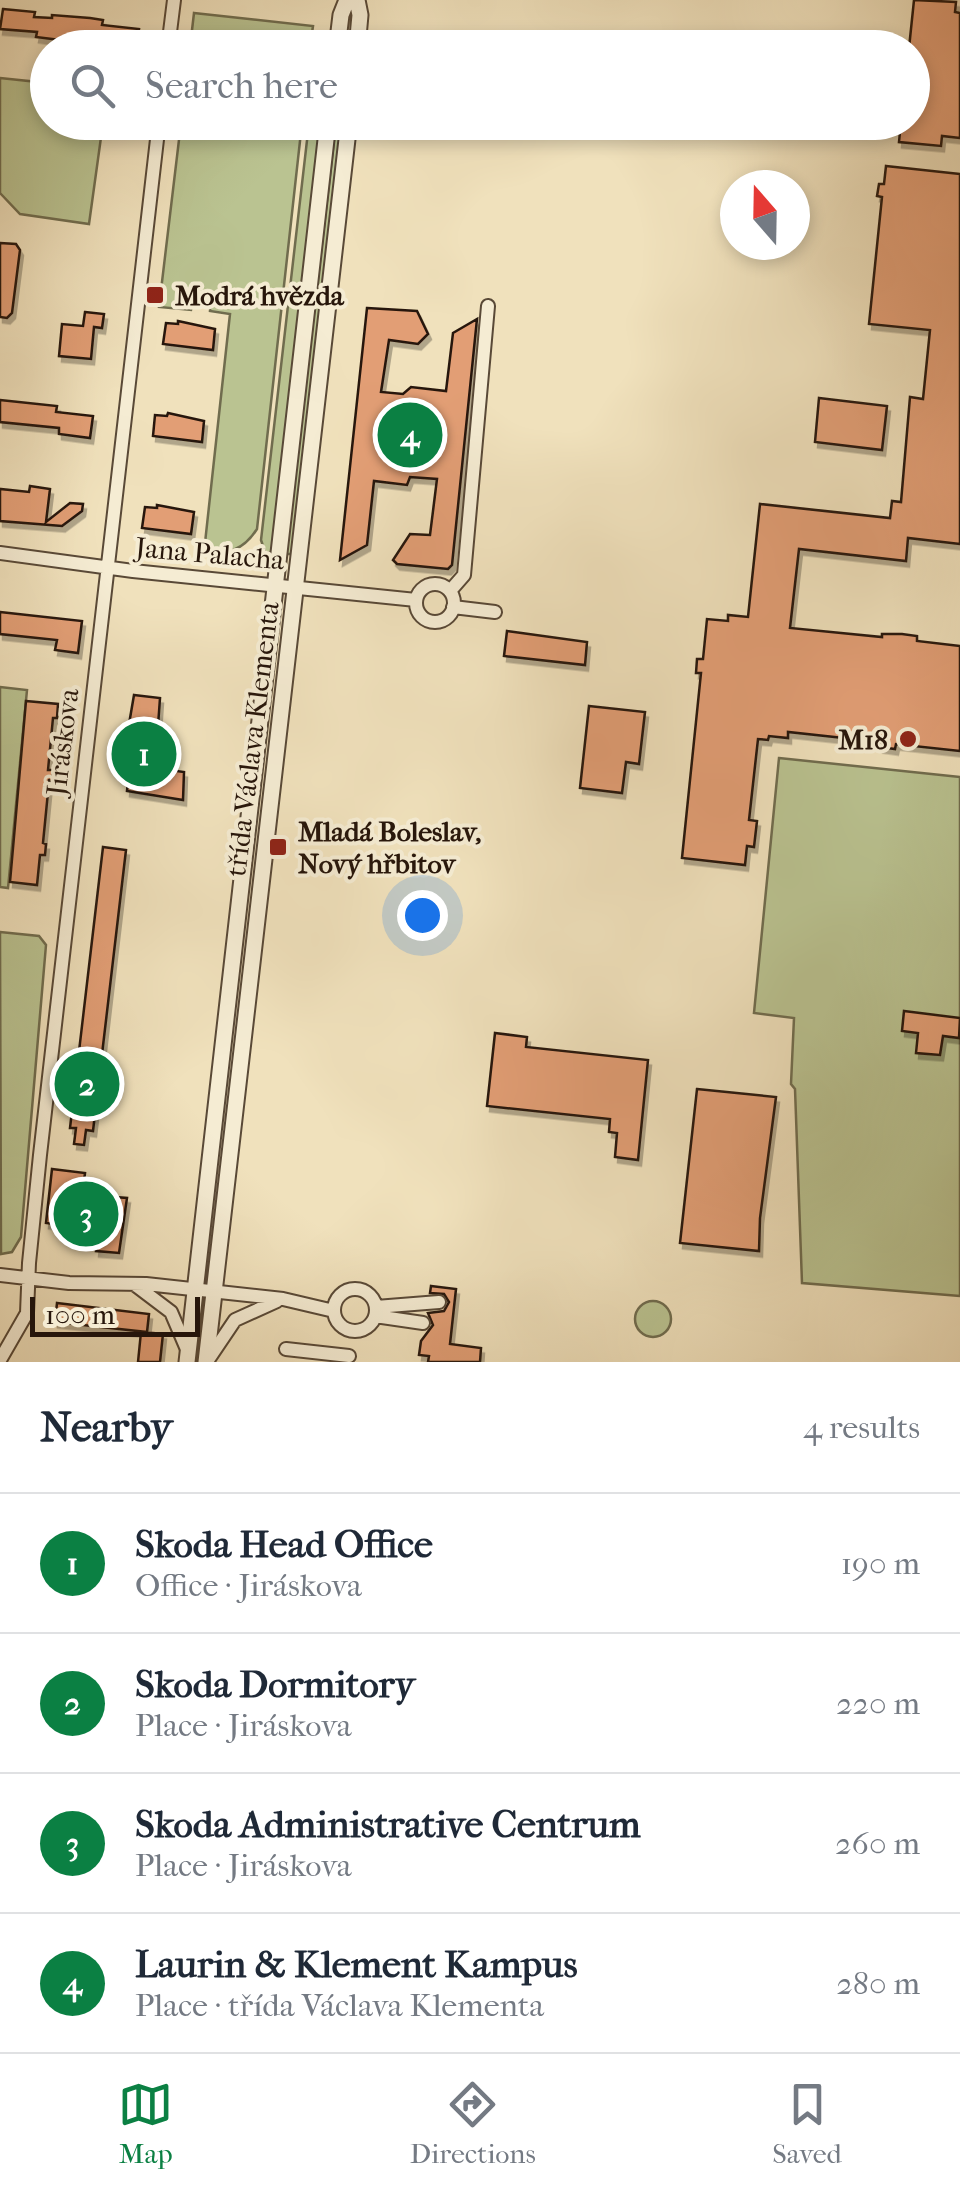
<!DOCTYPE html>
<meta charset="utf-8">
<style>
:root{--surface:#fff;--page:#f6f6f7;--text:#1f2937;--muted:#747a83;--line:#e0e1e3;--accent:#0b8043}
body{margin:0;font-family:"IM FELL French Canon",serif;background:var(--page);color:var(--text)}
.compass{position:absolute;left:720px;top:170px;width:90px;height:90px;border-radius:50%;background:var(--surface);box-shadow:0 5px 15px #0003;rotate:340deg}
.scale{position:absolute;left:30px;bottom:25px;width:170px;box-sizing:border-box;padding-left:10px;border:5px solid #27160b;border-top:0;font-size:28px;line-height:35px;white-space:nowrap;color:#27160b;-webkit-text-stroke:8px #f5ecd3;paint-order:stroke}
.you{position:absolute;left:422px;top:915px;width:35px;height:35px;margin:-25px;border:8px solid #fff;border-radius:50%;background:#1a73e8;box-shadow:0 0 0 15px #1a73e833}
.badge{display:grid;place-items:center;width:65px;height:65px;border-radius:50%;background:var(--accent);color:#fff;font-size:32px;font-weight:700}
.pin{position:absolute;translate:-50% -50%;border:5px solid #fff;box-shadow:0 2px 10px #0006}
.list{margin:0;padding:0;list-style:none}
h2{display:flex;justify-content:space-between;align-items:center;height:130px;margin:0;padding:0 40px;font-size:42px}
h2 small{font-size:32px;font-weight:400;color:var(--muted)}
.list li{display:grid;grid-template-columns:65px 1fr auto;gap:30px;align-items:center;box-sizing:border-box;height:140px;padding:0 40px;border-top:2px solid var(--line)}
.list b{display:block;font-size:38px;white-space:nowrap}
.list p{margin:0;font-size:32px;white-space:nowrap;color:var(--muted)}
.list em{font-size:32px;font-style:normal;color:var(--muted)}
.icon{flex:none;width:55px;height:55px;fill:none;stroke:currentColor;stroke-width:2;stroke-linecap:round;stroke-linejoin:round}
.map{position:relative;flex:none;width:960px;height:1362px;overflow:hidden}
.search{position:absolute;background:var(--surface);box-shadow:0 5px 15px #0003;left:30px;right:30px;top:30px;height:110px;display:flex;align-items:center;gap:25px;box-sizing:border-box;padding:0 35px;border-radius:55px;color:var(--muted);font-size:38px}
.sheet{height:690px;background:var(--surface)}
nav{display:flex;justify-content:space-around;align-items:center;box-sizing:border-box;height:140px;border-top:2px solid var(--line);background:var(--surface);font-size:28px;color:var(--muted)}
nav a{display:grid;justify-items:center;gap:5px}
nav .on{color:var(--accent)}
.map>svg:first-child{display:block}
.green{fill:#bac391;stroke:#706c4e;stroke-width:2.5}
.building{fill:#e29e75;stroke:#27160b;stroke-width:2.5;filter:url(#shadow)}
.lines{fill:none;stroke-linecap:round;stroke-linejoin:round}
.minor-casing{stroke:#594937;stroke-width:16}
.tertiary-casing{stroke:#594937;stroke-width:19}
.minor{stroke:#f5ecd3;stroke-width:12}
.tertiary{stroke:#f5ecd3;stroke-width:15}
.poi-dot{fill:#8f2418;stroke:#f5ecd3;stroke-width:4}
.labels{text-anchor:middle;stroke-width:8;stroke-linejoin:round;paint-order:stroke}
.poi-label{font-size:28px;font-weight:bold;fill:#27160b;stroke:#f5ecd3;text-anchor:start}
.street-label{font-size:28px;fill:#27160b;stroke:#f5ecd3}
</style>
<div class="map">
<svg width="960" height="1362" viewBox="0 0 960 1362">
<defs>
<filter id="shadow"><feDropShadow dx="3" dy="5.5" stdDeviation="0" flood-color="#0004"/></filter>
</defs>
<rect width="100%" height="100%" fill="#f0e1bc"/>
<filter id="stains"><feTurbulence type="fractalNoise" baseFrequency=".002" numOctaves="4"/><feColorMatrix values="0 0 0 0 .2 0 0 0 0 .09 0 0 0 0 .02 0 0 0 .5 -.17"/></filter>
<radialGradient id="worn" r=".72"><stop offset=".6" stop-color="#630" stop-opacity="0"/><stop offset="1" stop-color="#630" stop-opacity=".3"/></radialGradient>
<path class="green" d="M194 13 313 26 310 47H190Z
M0 78 47 83 48 122 103 123 89 224 20 214 0 193Z
M181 123H302L257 529C243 551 228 554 204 552L230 314 210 311 211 296 193 295 191 310 159 307Z
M309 123H323L274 553 265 552 261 540Z
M336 123H342L292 554H286Z
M0 687 27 690 8 888 0 887Z
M779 758 960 777V1296L802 1283 795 1089 791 1084 794 1018 754 1013Z
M0 932 39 936 46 945 21 1237 12 1252 1 1254Z
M635 1319a18 18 0 1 1 36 0a18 18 0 1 1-36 0Z"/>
<path class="building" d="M914 0 956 2 955 12 960 13V138L942 136 941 146 899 142 901 122H912V48H909Z
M3 9 35 12 34 17 52 18V15L90 18 103 20 102 25 139 29 136 48 68 37V41L36 37 37 32 0 29Z
M886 166 960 174V544L908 538 906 561 799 549 790 628 882 637V634H902L917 636V641L960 646V751L896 744 895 749 880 747 881 742 788 732V738L769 736 768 740 758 739 749 820 757 821 754 847 747 846 745 865 682 858 701 673H696L697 659H703L707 619 728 621V615L748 617 760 504 890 518 892 501 901 502 910 397 923 399 930 330 869 324 882 197 877 196 879 184H884Z
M0 243 16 244 20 250 12 313 7 318 0 317Z
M367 308 417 311 428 334 418 344 389 340 381 392 403 394 411 387 446 391 453 333 477 319 452 565 448 569 397 564 393 560 410 534 430 535 437 479 410 477 407 485 374 481 367 545 340 560Z
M85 312 104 314 102 328 94 327 91 359 59 356 62 324 83 326Z
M178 321 215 329 213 350 163 344 166 323 178 324Z
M819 398 887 406 882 450 815 442Z
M0 400 57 406 56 412 93 416 90 438 59 434V428L0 422Z
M168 413 204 421 202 442 153 436 155 415 167 416Z
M30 486 50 489 46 522 70 503 83 504 82 511 62 526 0 521V489L29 492Z
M157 505 194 512 191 534 142 528 145 507 157 508Z
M0 612 82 621 78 653 55 650 57 640 0 634Z
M507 631 587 642 585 665 504 656Z
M134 695 160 698 155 768 184 772 183 800 127 791 133 734 128 730Z
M26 701 58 704 57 718H53L48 770H53L52 782H49L43 843 46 844 45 855H40L37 885 10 882Z
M589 706 645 712 639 764 626 762 622 793 580 788Z
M103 847 126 850 93 1131 86 1130 84 1145 74 1144 76 1128H70Z
M904 1011 960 1018 959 1038 943 1036 940 1055 916 1053 918 1033 902 1031Z
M495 1033 527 1037 526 1047 648 1060 638 1160 615 1157 617 1133 609 1132 610 1119 487 1106Z
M697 1089 776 1097 760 1218 759 1251 680 1243Z
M52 1169 85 1173 82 1199 101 1202 102 1196 127 1198 119 1253 96 1251 100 1220 80 1218 79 1227 46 1223Z
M431 1286 456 1289 450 1344 481 1348 480 1362H428L429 1356 419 1355 421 1341 433 1325 428 1313 444 1311 449 1302 444 1294 430 1293Z
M57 1303 149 1314 147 1332 55 1322Z
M141 1332 163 1334 160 1362H138Z"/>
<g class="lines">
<g class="minor-casing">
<path id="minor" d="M168 48 174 0
M0 553 133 571 416 600
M416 603a19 19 0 1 1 38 0a19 19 0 1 1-38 0Z
M450 591 464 575 488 306
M453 607 495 612
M0 1275 69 1283 146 1284 283 1299 334 1311
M134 1284 171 1312 186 1347
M334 1310a21 21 0 1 1 42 0a21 21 0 1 1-42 0Z
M376 1307 439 1302
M375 1316 423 1323
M286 1349 349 1356
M0 1360 27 1313 29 1263 40 1155 159 122
M208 1360 235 1320 277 1301"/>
</g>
<g class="tertiary-casing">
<path id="tertiary" d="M337 48 341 15 347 0
M357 48 360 15 357 0
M187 1362 328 122
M206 1362 349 122"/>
</g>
<use href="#minor" class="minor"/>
<use href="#tertiary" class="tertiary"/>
</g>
<g class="poi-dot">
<rect x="145" y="285" width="20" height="20" rx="5"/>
<circle cx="908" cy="739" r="10"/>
<rect x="268" y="837" width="20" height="20" rx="5"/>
</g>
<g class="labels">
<g class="poi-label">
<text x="175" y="305">Modrá hvězda</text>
<text x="888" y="749" text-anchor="end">M18</text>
<text x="298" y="841">Mladá Boleslav,<tspan x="298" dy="32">Nový hřbitov</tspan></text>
</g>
<g class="street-label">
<text transform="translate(210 553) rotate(5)" y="10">Jana Palacha</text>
<text transform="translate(252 739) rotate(-83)" y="10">třída Václava Klementa</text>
<text transform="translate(62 742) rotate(-83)" y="10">Jiráskova</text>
</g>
</g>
<rect width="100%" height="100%" filter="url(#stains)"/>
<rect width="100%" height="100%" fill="url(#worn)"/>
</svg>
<svg class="compass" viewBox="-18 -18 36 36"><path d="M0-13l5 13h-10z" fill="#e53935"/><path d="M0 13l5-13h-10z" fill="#747a83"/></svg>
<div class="scale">100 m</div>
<div class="you"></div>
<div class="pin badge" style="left:144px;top:754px">1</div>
<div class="pin badge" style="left:87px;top:1084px">2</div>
<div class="pin badge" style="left:86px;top:1214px">3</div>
<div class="pin badge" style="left:410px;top:435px">4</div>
<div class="search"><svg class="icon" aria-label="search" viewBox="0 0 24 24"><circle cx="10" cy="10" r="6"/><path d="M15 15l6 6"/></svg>Search here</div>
</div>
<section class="sheet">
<h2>Nearby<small>4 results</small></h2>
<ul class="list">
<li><span class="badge">1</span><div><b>Skoda Head Office</b><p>Office · Jiráskova</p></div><em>190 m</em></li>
<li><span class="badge">2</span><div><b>Skoda Dormitory</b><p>Place · Jiráskova</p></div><em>220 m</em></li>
<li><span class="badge">3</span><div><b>Skoda Administrative Centrum</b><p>Place · Jiráskova</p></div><em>260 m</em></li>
<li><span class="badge">4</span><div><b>Laurin &amp; Klement Kampus</b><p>Place · třída Václava Klementa</p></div><em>280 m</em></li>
</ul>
</section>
<nav>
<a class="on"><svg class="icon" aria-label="map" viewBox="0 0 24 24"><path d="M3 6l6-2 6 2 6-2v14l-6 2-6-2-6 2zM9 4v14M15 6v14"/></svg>Map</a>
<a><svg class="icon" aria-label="directions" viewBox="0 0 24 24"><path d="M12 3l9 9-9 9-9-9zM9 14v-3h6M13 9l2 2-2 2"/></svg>Directions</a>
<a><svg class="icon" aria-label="saved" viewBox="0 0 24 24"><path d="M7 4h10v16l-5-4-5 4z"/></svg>Saved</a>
</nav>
